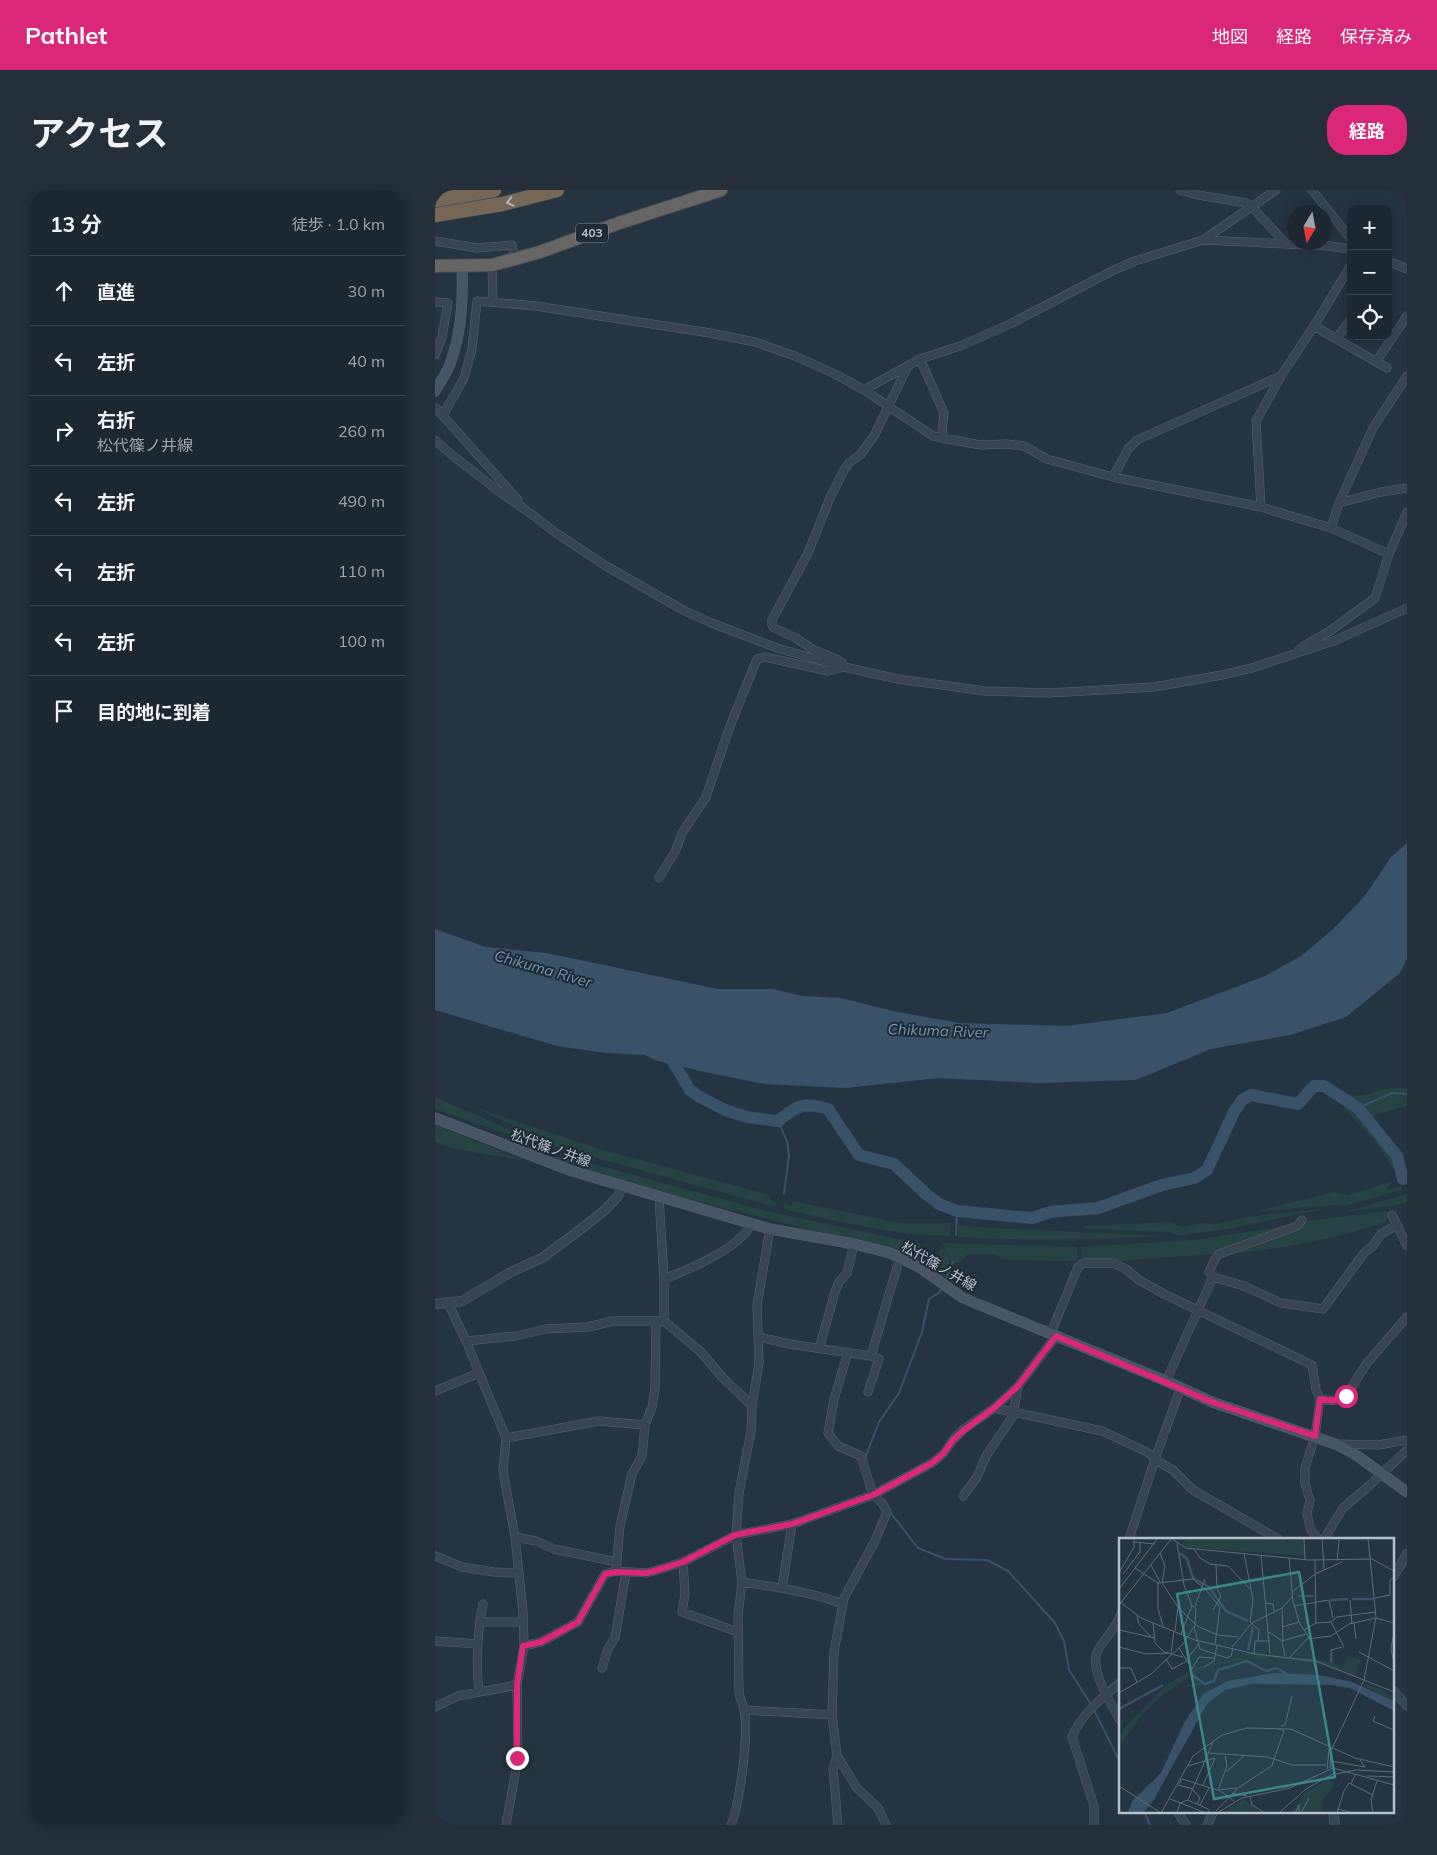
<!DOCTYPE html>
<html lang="ja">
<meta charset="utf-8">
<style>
:root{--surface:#1c2731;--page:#252f39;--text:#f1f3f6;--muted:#a0a5ab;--line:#3a444d;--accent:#db2777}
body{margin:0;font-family:Mulish,"Noto Sans JP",sans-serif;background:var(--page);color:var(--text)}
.controls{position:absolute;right:15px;top:15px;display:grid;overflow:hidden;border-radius:10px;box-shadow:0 2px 12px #0003}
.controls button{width:45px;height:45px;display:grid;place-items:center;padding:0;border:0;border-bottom:1px solid var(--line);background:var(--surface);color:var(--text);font:25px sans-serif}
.compass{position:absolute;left:852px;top:15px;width:45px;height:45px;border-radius:50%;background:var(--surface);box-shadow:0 2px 12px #0003;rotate:190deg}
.stop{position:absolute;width:15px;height:15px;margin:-11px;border:4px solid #db2777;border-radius:50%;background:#fff}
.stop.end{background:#db2777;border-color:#fff;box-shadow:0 1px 5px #0008}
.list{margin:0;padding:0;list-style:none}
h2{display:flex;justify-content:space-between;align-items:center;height:65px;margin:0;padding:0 20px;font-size:21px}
h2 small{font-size:16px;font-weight:400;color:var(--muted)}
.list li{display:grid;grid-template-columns:32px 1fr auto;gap:15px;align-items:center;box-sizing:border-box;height:70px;padding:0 20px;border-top:1px solid var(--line)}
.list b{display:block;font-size:19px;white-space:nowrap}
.list p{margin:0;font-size:16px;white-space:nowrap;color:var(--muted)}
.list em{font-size:16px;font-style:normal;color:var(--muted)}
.icon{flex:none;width:28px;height:28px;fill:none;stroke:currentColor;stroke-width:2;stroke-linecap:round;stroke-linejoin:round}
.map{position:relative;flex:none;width:972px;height:1635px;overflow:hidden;border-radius:20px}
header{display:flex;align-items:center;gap:30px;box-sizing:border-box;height:70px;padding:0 25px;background:var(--accent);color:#fff}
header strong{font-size:24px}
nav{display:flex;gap:28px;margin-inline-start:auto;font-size:18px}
.intro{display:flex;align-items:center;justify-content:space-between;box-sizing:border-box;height:120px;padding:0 30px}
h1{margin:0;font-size:35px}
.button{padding:12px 22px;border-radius:20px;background:var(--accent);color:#fff;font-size:18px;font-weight:700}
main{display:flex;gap:30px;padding:0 30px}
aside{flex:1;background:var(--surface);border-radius:20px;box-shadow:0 2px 12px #0003}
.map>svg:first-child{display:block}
.green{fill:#274242}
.water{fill:#395268}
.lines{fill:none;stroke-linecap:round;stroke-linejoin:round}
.stream{stroke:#395268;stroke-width:2}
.river{stroke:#395268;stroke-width:12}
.minor-casing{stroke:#57636e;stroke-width:9}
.tertiary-casing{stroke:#57636e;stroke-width:10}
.secondary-casing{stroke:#57636e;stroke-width:11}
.trunk-casing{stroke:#44505b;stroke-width:14}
.motorway-casing{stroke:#44505b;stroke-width:15}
.minor{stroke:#394651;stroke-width:8}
.tertiary{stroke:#394651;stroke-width:9}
.secondary{stroke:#475564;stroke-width:10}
.trunk{stroke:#676664;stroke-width:12}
.motorway{stroke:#776756;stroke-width:14}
.oneway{stroke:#b0b7bf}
.route{stroke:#db2777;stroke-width:6}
.labels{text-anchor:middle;stroke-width:4;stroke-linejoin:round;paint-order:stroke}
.shield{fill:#1e2b36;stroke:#88939e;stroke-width:1}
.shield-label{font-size:12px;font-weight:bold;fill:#b6c0cb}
.street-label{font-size:14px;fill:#b6c0cb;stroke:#1e2b36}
.water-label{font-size:15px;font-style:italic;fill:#7695ae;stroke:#1e2b36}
.inset-river{fill:none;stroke:#395268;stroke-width:2.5}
.inset-road{fill:none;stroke:#5f6c78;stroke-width:1}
.view{fill:#398885;fill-opacity:0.15;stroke:#398885;stroke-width:2.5}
.inset-edge{fill:none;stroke:#b6c0cb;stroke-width:2.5}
</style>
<header>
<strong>Pathlet</strong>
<nav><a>地図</a><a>経路</a><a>保存済み</a></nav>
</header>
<div class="intro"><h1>アクセス</h1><a class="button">経路</a></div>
<main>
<aside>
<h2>13 分<small>徒歩 · 1.0 km</small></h2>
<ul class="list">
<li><svg class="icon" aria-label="ahead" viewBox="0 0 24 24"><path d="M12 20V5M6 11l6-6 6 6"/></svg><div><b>直進</b></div><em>30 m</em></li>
<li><svg class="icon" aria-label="left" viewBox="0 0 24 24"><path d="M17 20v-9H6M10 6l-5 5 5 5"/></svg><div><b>左折</b></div><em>40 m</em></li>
<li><svg class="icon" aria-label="right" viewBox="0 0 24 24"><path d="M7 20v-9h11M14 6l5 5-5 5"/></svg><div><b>右折</b><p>松代篠ノ井線</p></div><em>260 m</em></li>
<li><svg class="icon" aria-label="left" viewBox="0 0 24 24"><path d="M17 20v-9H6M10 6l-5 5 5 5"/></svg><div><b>左折</b></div><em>490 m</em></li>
<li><svg class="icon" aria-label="left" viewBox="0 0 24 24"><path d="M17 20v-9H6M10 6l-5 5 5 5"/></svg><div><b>左折</b></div><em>110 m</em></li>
<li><svg class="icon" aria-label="left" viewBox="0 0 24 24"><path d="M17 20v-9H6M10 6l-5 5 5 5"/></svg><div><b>左折</b></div><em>100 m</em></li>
<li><svg class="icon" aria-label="arrive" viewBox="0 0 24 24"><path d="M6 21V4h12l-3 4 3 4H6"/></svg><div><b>目的地に到着</b></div></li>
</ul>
</aside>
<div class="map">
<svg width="972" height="1635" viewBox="0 0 972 1635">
<rect width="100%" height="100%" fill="#253441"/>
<path class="green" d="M972 898V916L941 924 939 928 944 940 963 962 970 988 965 990 944 956 909 918 906 900C926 912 932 902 952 899 958 897 965 898 972 898Z
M0 907 110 955V957L0 919Z
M39 917 165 959 335 1005V1009L341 1012 340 1017 125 958Z
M0 934 90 971 21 959 0 952Z
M129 966 331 1021 482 1053 502 1068 506 1056 513 1065 506 1053 642 1057 643 1071 569 1070 559 1064H533L526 1072H517L515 1069 509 1089 472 1064 249 1008 117 970 119 967Z
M958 991 952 998 953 1000 966 996 967 1000 909 1016 899 1015 817 1022 899 1002 913 1005Z
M972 1004V1012L957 1016 909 1022Z
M358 1011 465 1033H516L515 1046C459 1045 403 1032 349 1019V1013L357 1016Z
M894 1018 793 1039 743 1046 735 1042 655 1039 647 1036 735 1032 748 1037 766 1033 782 1034 811 1027Z
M952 1021 955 1027 950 1032C900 1049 842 1060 790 1064L868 1036 873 1031Z
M523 1035 538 1037 727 1046C657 1050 592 1051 523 1047Z
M857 1035 779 1064 680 1071H647L646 1057 760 1050Z"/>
<path class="water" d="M972 653V769L965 783 911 827 855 845 776 859 701 890 603 893 503 888 411 898 329 894 265 881 223 871 210 865 171 863 122 856 0 820V739L51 757 112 763 283 799H338L367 806 406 808 462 822 525 833 632 836 732 823 830 786 866 766 897 740 929 707 956 667Z"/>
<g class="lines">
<path class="stream" d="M923 918 957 903 972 904
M343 931 352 951 354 965 349 1004
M521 1045 522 1021
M511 1090 518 1072
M430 1268 444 1232 464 1203 487 1142 494 1109 505 1102 506 1099
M455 1322 483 1358 511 1369 552 1370 573 1381 620 1433 629 1451 634 1480 657 1516
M659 1520 686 1574
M709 1621 715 1635"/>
<path class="river" d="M231 860 255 900 265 907 290 920 312 927 343 931C363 915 367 912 393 919L424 965 459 974 491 1004 504 1014 522 1021 597 1028 615 1022 663 1018 727 995 759 988 772 980 799 922 807 910 816 905 863 914 879 896H889L923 918 962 966 968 989"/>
<g class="minor-casing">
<path id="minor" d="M745 0 763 5 811 13 817 17 852 55
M877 0 916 49
M768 50 894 56 916 59
M0 51 42 58 77 55 80 69
M953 71 972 79
M57 75 58 112
M0 112 13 113 7 147 0 165
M879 136 952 178
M901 149 916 129
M485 169 509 223 507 240 509 249
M941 172 972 126
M429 200 485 169 525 156 575 134 679 80 700 71 768 50 841 0
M1 218 83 310
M8 225 29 188 37 159 42 111 101 116 275 143 320 152 360 166 402 185 429 200 498 246 545 255 572 254 589 256 612 269 678 287 826 317 896 338 954 364
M0 250 17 265 66 303 91 320 121 343 171 376 248 420 274 432 342 458 409 477 463 489 550 501 614 503 719 497 787 485 817 478 901 450 972 418
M678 287 693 259 702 250 846 186
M904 313 946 302 972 298
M826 317 821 231 846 186 879 136 916 75
M896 338 904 313 938 238 972 186
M863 461 872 454 895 441 940 408 954 364 972 322
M224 688 241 660 247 643 271 607 295 536 322 469 330 467 393 481 409 477 408 473 403 470 377 459 361 448 339 438 337 435V430L373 363 395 308 409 280 414 273 426 264 439 246 472 178
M224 1007 229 1089V1131
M957 1025 972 1056
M778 1087 809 1096 846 1113 888 1119 929 1063 938 1056 946 1044 962 1035
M229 1089C253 1080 305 1058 316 1034
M13 1113 31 1151 71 1248 68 1281 80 1347 88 1422 89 1456 82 1495 83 1568 71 1635
M616 1143 643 1077 648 1073H678L691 1079 704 1090 729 1104 877 1175 881 1200 885 1209 880 1246 870 1278V1293L875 1311 872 1323 874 1333 876 1340 883 1349
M324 1147 354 1154 436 1166 465 1067
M31 1151 81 1146 110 1139 153 1137 178 1131H229L266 1162 287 1187 317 1216
M384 1159 400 1102 404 1092 412 1083 419 1054
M731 1191 778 1087 774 1082 780 1069 784 1064 862 1036 867 1030
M0 1201 44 1183
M433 1202 444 1169 436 1166
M885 1209C894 1211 903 1212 911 1206L932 1173 972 1127
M559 1218 667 1241 712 1262 724 1272 738 1280 758 1300 843 1349
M71 1248 164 1231 210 1235
M902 1254 943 1255 972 1250
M528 1306 542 1287 551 1266 578 1226 583 1196
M80 1347 101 1351 119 1359 182 1372
M694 1349 720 1269 746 1197
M889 1349 908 1318 935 1295 972 1260
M0 1366 27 1377 59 1382 83 1383
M248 1372 250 1404 247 1422 303 1442
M181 1381 185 1336 197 1284 207 1266 210 1235 217 1217 220 1199 221 1132
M307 1392C342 1397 375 1402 408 1414
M347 1398 357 1334
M686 1424C681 1438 670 1448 663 1460 653 1479 677 1515 686 1532
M44 1432H88
M0 1451 43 1454
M89 1456 106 1452 143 1432 170 1384 181 1381 212 1383 229 1378 248 1372 301 1345 357 1334 438 1305 497 1273 508 1264 518 1250 529 1239 559 1218 583 1196 621 1146
M167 1478 173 1459 180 1448 191 1382
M958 1500 972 1516
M44 1502C41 1473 42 1443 48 1414
M0 1517 23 1506 82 1495
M309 1520 397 1525
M402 1566 422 1598 443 1618 451 1635
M742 1621 751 1635
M296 1635C305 1613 314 1543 309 1520 308 1514 305 1509 304 1502L303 1425 307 1392 301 1345 304 1303 316 1241 317 1216 324 1173 322 1115 335 1039
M403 1635 398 1579 402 1566 397 1525 399 1462 409 1408 440 1351 452 1322 447 1313 438 1305 426 1266 403 1256 393 1243 399 1209 413 1162
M659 1635V1616L637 1547C646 1524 667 1508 686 1492
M772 1635 779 1621"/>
</g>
<g class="tertiary-casing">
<path id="tertiary" d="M0 1114 27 1111 78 1081 107 1068 146 1039 170 1020 183 1006 187 996
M958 1387 972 1364
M898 1621 900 1635"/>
</g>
<g class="secondary-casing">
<path id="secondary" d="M0 201C5 192 12 183 15 174 27 142 28 109 27 76
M0 928 137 981 335 1039 419 1054 455 1063 484 1077 528 1108 731 1191 777 1212 900 1254 921 1265 972 1302"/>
</g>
<g class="trunk-casing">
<path id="trunk" d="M0 76 57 75 105 62 184 33 286 0"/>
</g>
<g class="motorway-casing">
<path id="motorway" d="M0 10 59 0
M0 25 67 14 122 0"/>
</g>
<use href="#minor" class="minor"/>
<use href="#tertiary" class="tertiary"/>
<use href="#secondary" class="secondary"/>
<use href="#trunk" class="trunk"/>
<use href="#motorway" class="motorway"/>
</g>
<defs><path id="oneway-chevron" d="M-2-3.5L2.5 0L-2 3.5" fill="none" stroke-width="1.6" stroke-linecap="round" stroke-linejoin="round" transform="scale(1.25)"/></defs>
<use class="oneway" href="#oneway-chevron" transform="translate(75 12) rotate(166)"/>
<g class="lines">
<path class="route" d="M82 1568V1495L88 1456 106 1452 143 1432 170 1384 181 1382 212 1383 229 1378 248 1372 300 1345 357 1334 438 1305 497 1273 508 1264 518 1250 529 1240 559 1218 583 1196 621 1146 777 1212 880 1246 885 1209C894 1211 903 1212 911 1206"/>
</g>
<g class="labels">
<rect class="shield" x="141" y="33.5" width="32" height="19" rx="4"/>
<g class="shield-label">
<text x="157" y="47">403</text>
</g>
<g class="street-label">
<text transform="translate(116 958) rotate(20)" y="5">松代篠ノ井線</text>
<text transform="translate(504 1076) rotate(30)" y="5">松代篠ノ井線</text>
</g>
<g class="water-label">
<text transform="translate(108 779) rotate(16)" y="5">Chikuma River</text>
<text transform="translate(503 841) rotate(2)" y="5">Chikuma River</text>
</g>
</g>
<g transform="translate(684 1348)">
<rect width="275" height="275" fill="#253441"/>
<path d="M68 0H185V18L68 9 63 6ZM220 110 215 112 214 125 224 129 229 117 242 122 237 136 246 140 184 120 212 124V112ZM128 114 198 124 241 141 199 126 152 119 129 121 137 119 130 117 119 120 128 121 100 126 73 136 94 127 119 120 98 124 69 137H74L83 147 62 149 78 144 73 137 41 159 22 178 0 209 4 200 0 204V198L7 188 48 146 81 128 126 118ZM245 145 263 152 275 160V163L246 149ZM207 242H211L215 248 204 263 202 275H171L187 254ZM125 261 142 275H105L114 267Z" fill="#274242"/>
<path d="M155 135 200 137 233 144 275 163V173L231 150 212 147 132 146 106 152 88 166 34 263 24 275H9L13 263 42 235 65 185 84 156 109 143Z" fill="#395268"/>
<path class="inset-river" d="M61 15 68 21 74 40 90 49 107 73 129 83M233 61H254M211 62 229 61M129 112 134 89M73 137 86 146 95 143 99 132 128 123 147 133 157 130 168 136M0 171 44 147"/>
<path class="inset-road" d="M185 0 186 21M203 0 205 31M249 0 257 79 245 142 275 154M53 1 67 10 190 22 253 21 275 33M15 4 36 6M58 5 65 47 73 68 62 96M75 11 81 20 91 26 109 28 131 51M41 15 46 28 43 45 59 69 78 88 99 97 119 99M125 15 134 62 131 84 140 92 139 103M142 17 151 116M170 19 174 63 180 84 190 100M196 22 197 85M218 23 220 2M32 27 41 44M16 30 39 45 74 41 87 52 101 69 96 106M0 35 15 9V0M4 36 21 14V4M39 45V71L44 88M0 51 39 0M173 54 196 36 223 24M179 58H195M256 60 271 57V42L275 39M231 62 233 86M1 64 22 80 76 102 136 116 197 123 245 142 212 213 211 230M146 65 154 66 155 73M0 67 53 0M76 68 86 41M175 68 210 62 214 80M94 72 102 59 98 50 97 27M18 77 20 86 32 99M212 84 218 79 257 74M34 85 36 105 45 114 64 119M235 85 237 101M75 89 81 111 108 120 112 118 114 110M163 89 180 84M0 92 36 100M185 92 197 85 212 84 225 109M56 93 59 69M150 94 163 103 187 96M275 94 272 111 275 125M164 102 163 70 173 59M163 103 166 118M0 109 27 116 49 115M113 109 133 85 163 70M60 110 73 131M240 114 275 133M52 115 55 93M135 116 136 103H150M171 119 188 101 212 98 230 86 257 80 275 85M47 121 53 131 68 123M67 122 79 107M212 124V112L223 109M85 129 95 123 98 107M0 130H12L18 144M73 131 80 119 95 120M0 155 32 136 64 106 76 87 77 70 72 67M256 178 254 183 275 192M162 188 166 187 173 158M89 215 149 219 173 227H207M212 223 246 229 241 222M153 227 165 193 160 191M69 228 96 220M208 231 210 211M107 234 125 218M236 237 232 246 254 257M248 238 275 239M60 246 63 241 98 252 118 250M59 247 74 251M84 247 96 220M0 248 42 275M74 252 81 260 78 266M99 252 108 228 106 218M100 252 115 263M113 255 128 258M131 259 133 267 146 275M51 261 87 275M69 262 89 271 91 275M81 267 90 250M218 271 235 275M97 273 119 250 154 227M42 275 74 218 103 197 128 190 172 191 236 220 275 229M58 275 61 265 69 262 94 204M98 275 123 260 171 250 214 230 275 247M160 275 187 251 212 237 237 232 275 234M176 275 180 267V275M182 275 190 260M218 275 225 253 230 245 232 246M254 275 252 262 258 243"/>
<path class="view" d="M180 34 216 239 95 261 58 56Z"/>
<rect width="275" height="275" class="inset-edge"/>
</g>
</svg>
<div class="controls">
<button>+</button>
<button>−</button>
<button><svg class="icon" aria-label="locate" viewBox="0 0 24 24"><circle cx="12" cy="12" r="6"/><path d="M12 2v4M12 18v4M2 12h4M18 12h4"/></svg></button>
</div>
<svg class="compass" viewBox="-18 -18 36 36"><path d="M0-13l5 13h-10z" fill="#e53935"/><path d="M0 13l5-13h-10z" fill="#a0a5ab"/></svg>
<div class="stop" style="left:911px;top:1206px"></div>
<div class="stop end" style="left:82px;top:1568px"></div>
</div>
</main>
